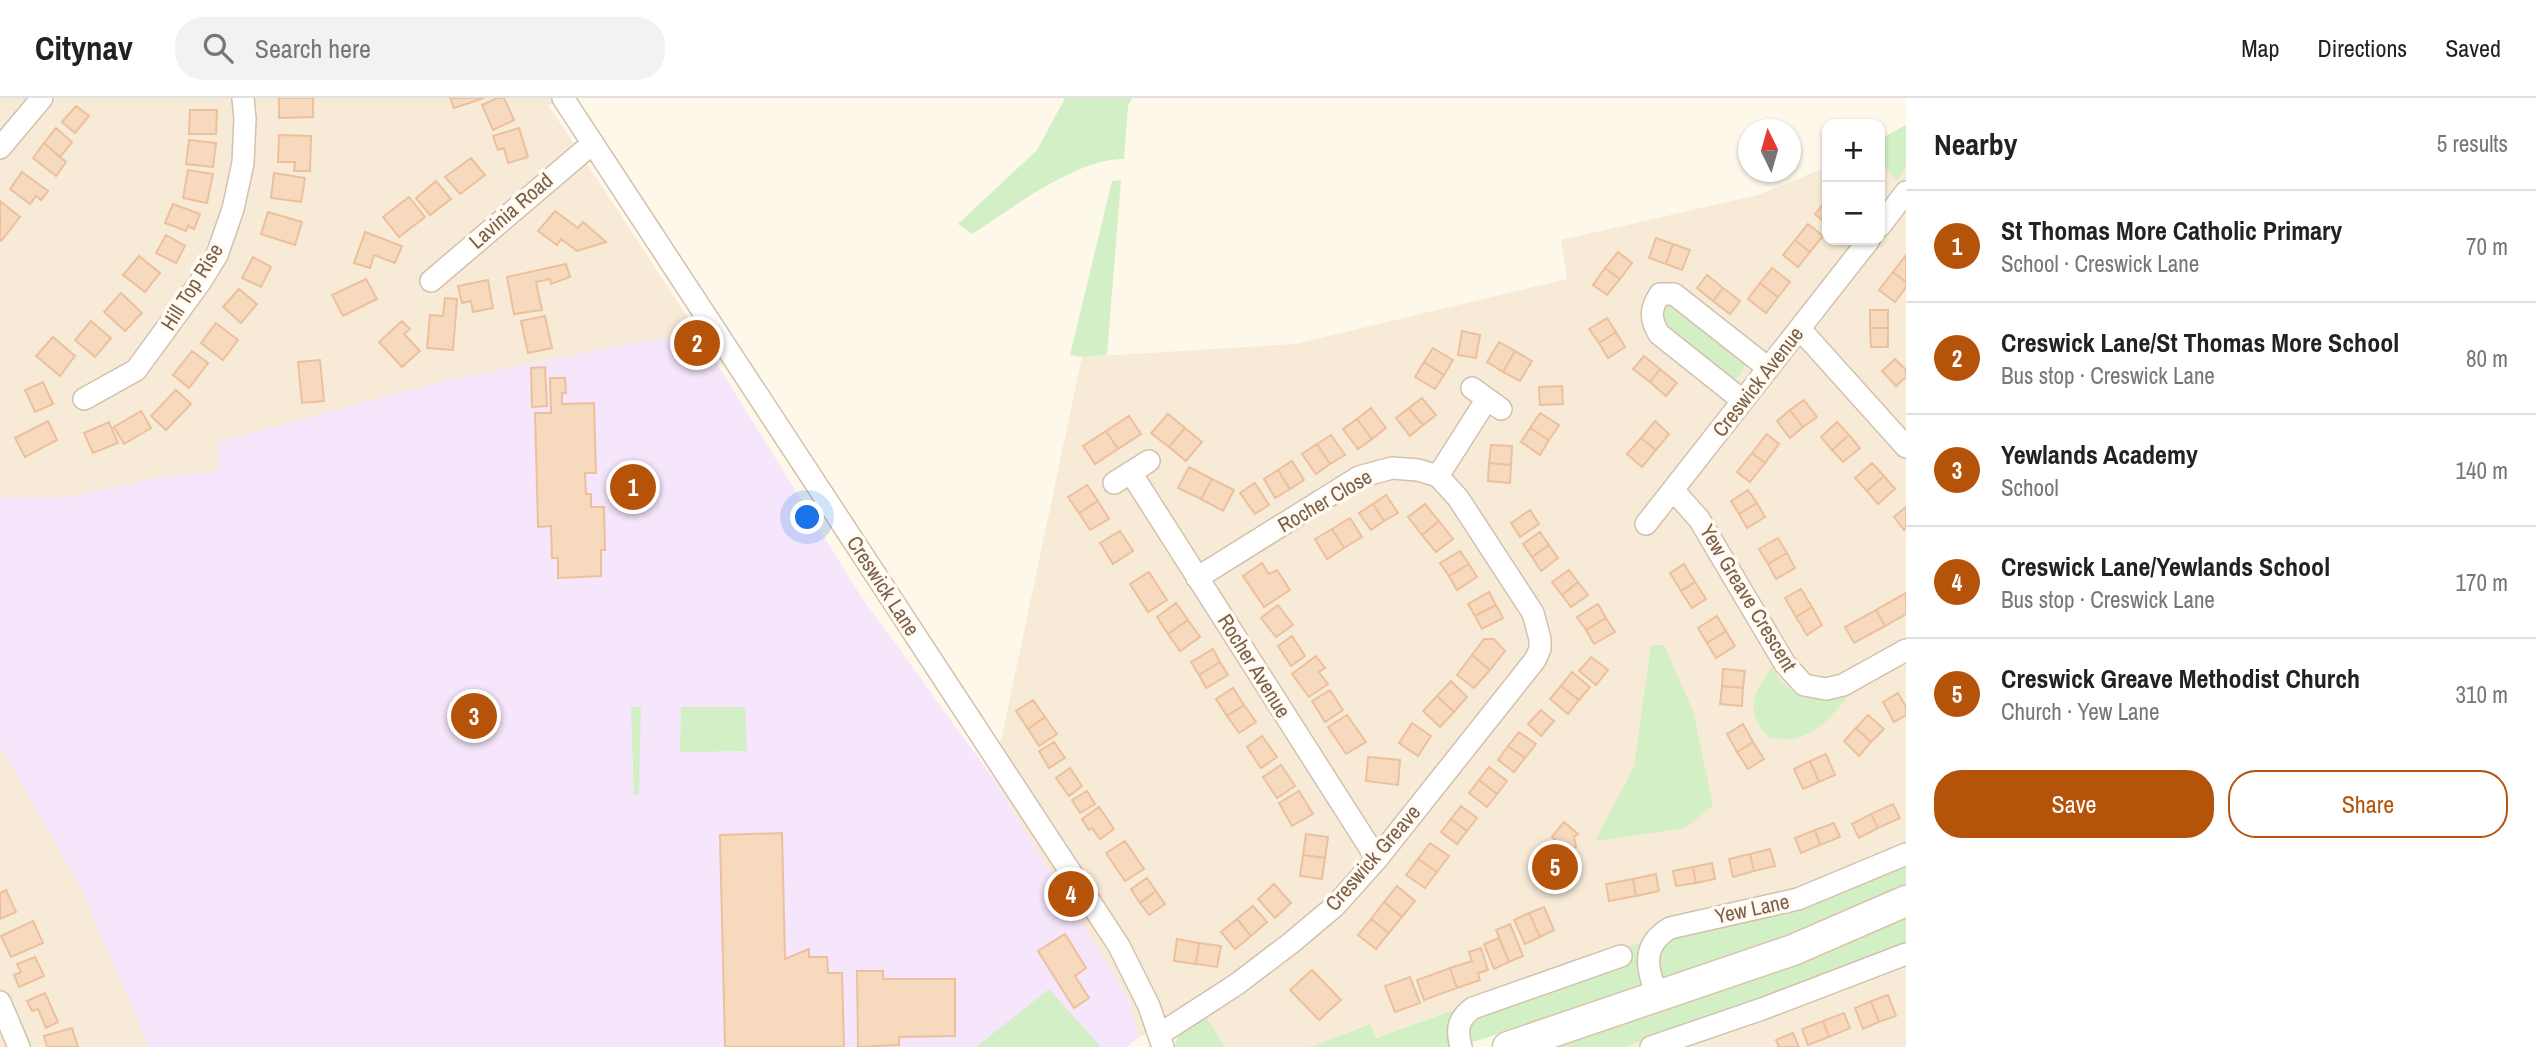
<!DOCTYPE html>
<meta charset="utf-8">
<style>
:root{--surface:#fff;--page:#f2f2f2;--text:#222;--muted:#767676;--line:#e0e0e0;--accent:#b45309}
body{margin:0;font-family:"Archivo Narrow",sans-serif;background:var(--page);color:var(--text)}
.controls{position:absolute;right:21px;top:21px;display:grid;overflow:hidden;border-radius:14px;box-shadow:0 2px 5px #0004}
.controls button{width:63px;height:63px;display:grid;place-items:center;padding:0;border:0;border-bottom:2px solid var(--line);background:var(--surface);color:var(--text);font:35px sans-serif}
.compass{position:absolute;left:1738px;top:21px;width:63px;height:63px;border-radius:50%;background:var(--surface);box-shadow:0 2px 5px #0004;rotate:355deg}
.you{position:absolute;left:808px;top:420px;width:24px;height:24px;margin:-18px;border:5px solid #fff;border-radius:50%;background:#1a73e8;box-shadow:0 0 0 10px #1a73e833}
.badge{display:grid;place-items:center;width:46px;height:46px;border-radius:50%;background:var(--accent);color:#fff;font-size:23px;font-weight:700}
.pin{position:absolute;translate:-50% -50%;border:4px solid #fff;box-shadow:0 2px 7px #0006}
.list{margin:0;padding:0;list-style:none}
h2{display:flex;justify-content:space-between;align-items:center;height:91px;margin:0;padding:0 28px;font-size:30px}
h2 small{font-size:23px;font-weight:400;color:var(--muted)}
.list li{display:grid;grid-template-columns:46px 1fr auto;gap:21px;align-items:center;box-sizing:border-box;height:112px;padding:0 28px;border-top:2px solid var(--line)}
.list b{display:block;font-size:26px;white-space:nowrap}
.list p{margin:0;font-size:23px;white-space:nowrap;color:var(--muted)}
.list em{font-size:23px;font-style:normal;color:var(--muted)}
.actions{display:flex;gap:14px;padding:21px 28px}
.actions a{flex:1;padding:16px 0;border:2px solid var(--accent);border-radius:28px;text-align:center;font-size:24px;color:var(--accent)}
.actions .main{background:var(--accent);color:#fff}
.icon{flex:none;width:38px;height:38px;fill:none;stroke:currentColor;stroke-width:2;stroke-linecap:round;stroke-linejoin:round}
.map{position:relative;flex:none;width:1906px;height:949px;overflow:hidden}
header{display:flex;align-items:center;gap:42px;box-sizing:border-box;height:98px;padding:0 35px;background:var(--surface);border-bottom:2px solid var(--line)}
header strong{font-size:33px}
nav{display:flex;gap:38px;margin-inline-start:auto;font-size:24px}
.search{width:490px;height:63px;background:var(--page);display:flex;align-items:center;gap:18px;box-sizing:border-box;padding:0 24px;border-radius:28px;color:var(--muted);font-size:26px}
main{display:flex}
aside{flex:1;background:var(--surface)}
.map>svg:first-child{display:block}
.residential{fill:#f7ebd7}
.education{fill:#f5e6fb}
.green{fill:#d3efc5}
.building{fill:#f7d9be;stroke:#ecc09c;stroke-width:2}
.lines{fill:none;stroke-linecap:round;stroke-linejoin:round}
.minor-casing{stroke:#d3c0ad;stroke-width:24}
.secondary-casing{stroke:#d9c3ac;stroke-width:33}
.minor{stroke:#fff;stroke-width:21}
.secondary{stroke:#fff;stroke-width:30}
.labels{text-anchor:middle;stroke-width:7;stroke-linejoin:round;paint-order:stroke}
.street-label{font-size:21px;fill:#7d5f49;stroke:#fffbf2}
</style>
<header>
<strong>Citynav</strong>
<div class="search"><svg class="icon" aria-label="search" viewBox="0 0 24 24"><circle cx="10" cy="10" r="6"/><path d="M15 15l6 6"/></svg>Search here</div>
<nav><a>Map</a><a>Directions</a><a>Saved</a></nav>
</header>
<main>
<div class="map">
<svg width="1906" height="949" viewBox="0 0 1906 949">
<rect width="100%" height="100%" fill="#fef8ea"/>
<path class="residential" d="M0 0H560L549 8 698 235 633 245 218 344 219 373 156 380 67 399H0Z
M1880 65 1897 81 1906 70V763L1698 832 1635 846 1375 940 1369 926 1310 949H1225L1206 918 1139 939 1130 903 993 680 1082 259 1295 246 1567 181 1561 142 1758 97 1827 69V142H1880Z
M0 648 81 790 149 949H0Z
M1906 847V949H1625L1660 937Z"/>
<path class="education" d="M698 235 860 497 993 680 1130 903 1139 939 1127 949H149L81 790 0 648V399H67L156 380 219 373 218 344 447 282 633 245Z"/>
<path class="green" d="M1065 0H1132L1128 8 1124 61C1077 60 1011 111 972 136L958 126 1037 52Z
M1906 27V70L1897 82 1880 65V41Z
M1121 82 1107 257 1082 259 1070 257 1112 83Z
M1669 207 1741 260 1745 266 1739 279 1732 281 1656 226 1660 208Z
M1651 547H1664L1693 613 1713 707 1685 730 1595 743 1634 669Z
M1772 569C1794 605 1809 605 1848 597 1835 616 1816 637 1792 641 1786 642 1777 640 1770 640 1743 614 1753 596 1772 569Z
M631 609H641L639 697H634Z
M681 609H745L747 653 680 654Z
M1906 763V791L1762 850 1458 949H1310L1370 926 1376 940 1635 846 1698 832Z
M1906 817V847L1625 949H1550L1637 921 1834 851Z
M1049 891 1101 949H976Z
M1206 918 1225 949H1174L1180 932Z"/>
<path class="building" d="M279 0H313V19L279 20Z
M450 0H484L454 10Z
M497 0H504L514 22 493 32 482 7Z
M76 8 89 18 75 35 62 24Z
M190 12H217L216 36H189Z
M56 30 72 44 60 59 44 45Z
M519 30 528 59 508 65 504 50 498 52 493 38Z
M279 37 311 38 310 73H294L295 64H278Z
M189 42 216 45 213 69 186 66Z
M44 45 66 64 56 78 33 60Z
M471 60 485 77 460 96 445 79Z
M188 72 213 76 207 105 183 100Z
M22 74 48 93 41 102 36 98 30 106 10 91Z
M274 75 305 80 301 104 271 100Z
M436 83 451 101 430 117 416 100Z
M409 99 425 119 399 139 383 119Z
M1827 101V126L1815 116Z
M0 103 20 119 1 143 0 142Z
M173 106 200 116 194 131 188 128 186 133 165 125Z
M555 113 578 130 583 124 606 144 577 153 561 141 557 147 538 133Z
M268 114 302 124 295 147 261 136Z
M1808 126 1823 138 1810 154 1795 142Z
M365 134 402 148 395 165 374 157 370 170 354 165Z
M166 137 185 148 176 165 156 155Z
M1656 140 1673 146 1666 166 1649 160Z
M1795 142 1810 154 1798 169 1783 157Z
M1673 146 1690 152 1682 172 1666 166Z
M1618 154 1632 165 1620 181 1605 170Z
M1906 157V184L1893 174Z
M139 158 160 175 145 194 123 177Z
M253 159 271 169 261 189 242 180Z
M566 166 570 179 551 186 550 181 536 184 542 212 514 216 507 179Z
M1605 170 1620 181 1607 197 1593 187Z
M1772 170 1790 184 1778 199 1760 185Z
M1893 174 1906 184V189L1895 204 1879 192Z
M1707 177 1723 190 1713 203 1697 190Z
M366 181 377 201 343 218 332 197Z
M488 182 493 210 473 214 471 203 462 205 458 188Z
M1760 185 1778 199 1766 215 1748 201Z
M1723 190 1740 203 1730 216 1713 203Z
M239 191 257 206 241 225 223 209Z
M121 195 142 215 125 233 104 214Z
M445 200 457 201 453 252 427 250 430 217 443 218Z
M1870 212H1888V230H1870Z
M545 218 552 250 528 255 521 223Z
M1607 220 1616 234 1599 245 1589 231Z
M91 223 111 240 95 259 75 242Z
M402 223 410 231 404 236 420 253 402 269 379 244Z
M216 225 238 242 223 262 201 245Z
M1870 230H1888V249H1871Z
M1462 233 1480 237 1476 260 1458 257Z
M1616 234 1625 249 1608 260 1599 245Z
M53 239 75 258 60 278 36 258Z
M1499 244 1515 253 1503 274 1487 264Z
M1433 250 1453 262 1444 277 1424 264Z
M192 253 208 265 189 290 173 277Z
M1515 253 1532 263 1520 283 1503 274Z
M1644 258 1660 271 1650 284 1633 271Z
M1895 261 1906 272V279L1896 288 1882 273Z
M320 262 324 303 302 305 298 264Z
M1424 264 1444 277 1435 291 1415 279Z
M545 269 547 308 532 309 531 270Z
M1660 271 1677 285 1666 298 1650 284Z
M550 280H565L566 295H562V306L594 305 596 375H585L586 396H591V409H604L605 452H601V478L558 480V460H552L551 428 538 429 535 315H551Z
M43 284 53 306 35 314 25 292Z
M1562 288 1563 306 1540 307 1539 289Z
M176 292 191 306 166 332 151 318Z
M1422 300 1436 317 1423 327 1409 310Z
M1804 302 1817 319 1803 329 1790 312Z
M1371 310 1386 330 1372 341 1357 321Z
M1409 310 1423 327 1410 338 1396 320Z
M1790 312 1803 329 1790 340 1777 323Z
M141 313 151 330 124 346 114 329Z
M1540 315 1559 327 1549 342 1530 330Z
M1168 316 1185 330 1169 349 1151 335Z
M1129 318 1141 336 1118 351 1106 333Z
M1357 321 1372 341 1358 351 1343 331Z
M48 323 57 342 25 359 15 340Z
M1655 323 1669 336 1656 352 1641 340Z
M109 324 118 345 93 355 84 335Z
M1837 324 1849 337 1832 352 1821 339Z
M1185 330 1202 344 1186 363 1169 349Z
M1530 330 1549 342 1540 357 1521 344Z
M1106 333 1118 351 1095 366 1083 348Z
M1767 336 1779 346 1765 365 1752 355Z
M1331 337 1345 357 1330 366 1317 346Z
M1849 337 1860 350 1843 364 1832 352Z
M1641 340 1656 352 1642 369 1627 356Z
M1317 346 1330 366 1316 376 1302 356Z
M1491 347 1512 348 1511 367 1489 365Z
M1752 355 1765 365 1750 384 1737 374Z
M1292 363 1304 382 1290 391 1278 372Z
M1489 365 1511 367 1510 385 1488 383Z
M1872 365 1884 378 1867 393 1855 380Z
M1189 369 1212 381 1201 401 1178 390Z
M1278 372 1290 391 1275 400 1264 381Z
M1884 378 1895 391 1878 406 1867 393Z
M1212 381 1234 392 1223 413 1201 401Z
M1255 385 1269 407 1255 416 1240 395Z
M1087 387 1098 403 1079 415 1068 399Z
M1748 392 1757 405 1739 416 1731 403Z
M1386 397 1398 415 1384 423 1373 406Z
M1098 403 1109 421 1090 432 1079 415Z
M1757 405 1765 419 1747 430 1739 416Z
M1373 406 1384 423 1371 432 1359 415Z
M1425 406 1439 423 1422 437 1408 419Z
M1906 409V430L1904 432 1894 419Z
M1530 412 1539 426 1520 439 1511 425Z
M1350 420 1362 439 1344 450 1332 431Z
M1439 423 1453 441 1436 454 1422 437Z
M1332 431 1344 450 1327 461 1315 441Z
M1120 433 1133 453 1113 466 1100 445Z
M1540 434 1549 447 1532 459 1523 446Z
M1778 440 1787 455 1768 466 1759 451Z
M1549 447 1558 460 1541 473 1532 459Z
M1460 453 1469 466 1449 478 1440 465Z
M1787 455 1795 470 1776 481 1768 466Z
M1262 465 1269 476 1277 472 1290 492 1264 509 1243 478Z
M1469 466 1477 479 1457 492 1449 478Z
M1684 466 1695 484 1681 493 1670 475Z
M1569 472 1578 484 1562 497 1552 484Z
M1149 474 1167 502 1148 514 1130 486Z
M1578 484 1588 497 1571 509 1562 497Z
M1695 484 1706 501 1692 510 1681 493Z
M1801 491 1812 509 1796 519 1785 500Z
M1489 494 1496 507 1475 518 1468 506Z
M1906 495V516L1885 528 1876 512Z
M1176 505 1188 522 1168 536 1157 519Z
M1598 506 1606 520 1586 532 1577 519Z
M1278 507 1293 527 1276 539 1261 520Z
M1496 507 1503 520 1482 531 1475 518Z
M1812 509 1822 527 1807 537 1796 519Z
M1876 512 1885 528 1854 545 1845 529Z
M1717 518 1726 533 1707 545 1698 530Z
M1606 520 1615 534 1594 546 1586 532Z
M1188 522 1200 539 1180 553 1168 536Z
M1726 533 1735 548 1716 560 1707 545Z
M1292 538 1305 558 1291 568 1278 548Z
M1484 541H1494L1505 553 1490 572 1472 557Z
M1213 551 1220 564 1199 577 1191 564Z
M1472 557 1490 572 1474 590 1457 577Z
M1316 558 1325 570 1319 574 1328 586 1309 599 1292 576Z
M1591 559 1608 572 1596 587 1579 573Z
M1220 564 1228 577 1206 590 1199 577Z
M1723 571 1745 573 1743 590 1722 588Z
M1572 574 1590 589 1579 602 1561 588Z
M1451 583 1467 599 1454 614 1437 598Z
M1561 588 1579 602 1568 616 1550 601Z
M1722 588 1743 590 1742 608 1720 606Z
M1233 590 1244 607 1227 618 1216 601Z
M1330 592 1343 612 1325 624 1312 603Z
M1898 595 1906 609V617L1894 624 1883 604Z
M1437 598 1454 614 1440 629 1423 613Z
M1033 602 1045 619 1028 631 1016 613Z
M1244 607 1256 624 1239 635 1227 618Z
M1541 612 1554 623 1541 638 1528 626Z
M1347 617 1366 644 1346 656 1328 629Z
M1868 617 1884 631 1871 644 1856 630Z
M1045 619 1057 636 1039 648 1028 631Z
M1412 625 1431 638 1418 658 1399 645Z
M1743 626 1753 644 1737 654 1727 636Z
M1856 630 1871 644 1859 658 1844 643Z
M1519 634 1536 646 1525 660 1508 648Z
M1262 638 1277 659 1261 670 1247 649Z
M1054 644 1065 660 1049 670 1039 653Z
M1753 644 1764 661 1748 671 1737 654Z
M1508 648 1525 660 1514 674 1498 662Z
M1826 656 1835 677 1819 684 1810 663Z
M1368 659 1400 662 1398 687 1366 683Z
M1810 663 1819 684 1803 691 1794 671Z
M1281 667 1295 688 1277 700 1263 679Z
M1489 669 1507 683 1497 696 1479 682Z
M1070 670 1082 688 1069 698 1056 680Z
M1479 682 1497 696 1487 709 1469 695Z
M1087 693 1095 706 1080 715 1072 702Z
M1299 693 1313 716 1292 728 1279 705Z
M1893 706 1900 720 1878 730 1871 716Z
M1461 708 1477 720 1467 733 1451 721Z
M1099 709 1114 731 1100 741 1092 730 1089 732 1082 721Z
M1871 716 1878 730 1859 740 1852 726Z
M1451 721 1467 733 1457 746 1441 734Z
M1564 724 1578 736 1574 739 1576 749 1571 751 1577 770 1540 786 1531 766 1560 755 1559 746 1552 739Z
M1834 725 1840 739 1820 747 1815 732Z
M1815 732 1820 747 1801 755 1795 740Z
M782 735 785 861 809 851V859H827L828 875H842L844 949H725L720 737Z
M1306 736 1328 739 1325 760 1303 757Z
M1125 743 1144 771 1125 783 1106 755Z
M1430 745 1449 758 1437 774 1418 761Z
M1770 751 1775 768 1754 773 1750 756Z
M1750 756 1754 773 1733 779 1729 761Z
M1303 757 1325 760 1322 781 1300 778Z
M1418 761 1437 774 1425 790 1406 777Z
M1712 765 1715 781 1696 785 1693 769Z
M1693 769 1696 785 1676 788 1673 773Z
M1656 776 1659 793 1636 798 1633 781Z
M1147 780 1156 793 1140 805 1131 791Z
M1633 781 1636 798 1609 803 1606 786Z
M1274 786 1291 805 1275 820 1258 801Z
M1397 788 1415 803 1402 819 1384 804Z
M6 792 16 814 0 821V795Z
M1156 793 1165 806 1149 817 1140 805Z
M1384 804 1402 819 1389 835 1371 821Z
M1253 808 1267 824 1251 838 1237 821Z
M1544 809 1554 832 1540 839 1529 815Z
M1529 815 1540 839 1525 846 1514 822Z
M1237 821 1251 838 1235 851 1221 834Z
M1371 821 1389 835 1376 851 1358 837Z
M33 823 43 845 11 859 1 838Z
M1510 826 1523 858 1509 864 1496 832Z
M1065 836 1086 870 1075 878 1089 900 1074 910 1038 853Z
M1499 840 1509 864 1494 871 1484 846Z
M1177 841 1199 845 1196 866 1174 863Z
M1199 845 1221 848 1217 869 1196 866Z
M1481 850 1488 872 1478 875 1480 882 1457 890 1450 870 1472 863 1469 854Z
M35 859 44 878 19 889 14 877 21 874 17 866Z
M1450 870 1457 890 1424 902 1417 882Z
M1312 872 1341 902 1319 922 1290 892Z
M857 873H883V881H955V938L899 939V947L858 949Z
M1410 879 1420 905 1395 914 1385 888Z
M45 895 58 924 46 930 38 911 32 913 27 903Z
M1888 897 1896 918 1879 924 1871 903Z
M1871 903 1879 924 1863 931 1855 910Z
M1844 915 1850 930 1829 939 1823 923Z
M1823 923 1829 939 1808 947 1802 931Z
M72 930 78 949H47L44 938Z
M1793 935 1799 949H1779L1776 942Z"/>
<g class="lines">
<g class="minor-casing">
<path id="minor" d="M563 0 1119 848 1149 908 1163 949
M0 50 42 0
M1880 128 1906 94
M431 183 593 45
M1800 231 1906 349
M1472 290 1501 311
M84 301 136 272 201 183 217 157 233 111 243 65 245 21 243 0
M1742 302 1659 236C1650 221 1650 211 1660 196H1674L1768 270
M1131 375 1377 761
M1438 378 1487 301
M1114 385 1149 363
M1673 392 1699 421 1785 566 1804 587 1826 591 1843 587 1906 552
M1646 426 1869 142
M1658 900C1647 871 1640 848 1670 830L1798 801 1906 756
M0 904 19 949
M1160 936 1237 886 1291 845 1335 808 1377 761 1535 562 1540 551V541L1533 515 1458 400 1438 378 1418 372 1392 370 1359 379 1197 480
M1461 949C1456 931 1458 921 1473 910L1621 858
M1651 949 1762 911 1906 856"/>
</g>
<g class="secondary-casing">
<path id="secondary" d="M1508 949 1793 852 1906 803"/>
</g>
<use href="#minor" class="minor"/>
<use href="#secondary" class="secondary"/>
</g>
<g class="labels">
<g class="street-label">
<text transform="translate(511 113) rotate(-41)" y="7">Lavinia Road</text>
<text transform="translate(192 189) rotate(-58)" y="7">Hill Top Rise</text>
<text transform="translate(1758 284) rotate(-52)" y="7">Creswick Avenue</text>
<text transform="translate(1325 403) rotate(-30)" y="7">Rocher Close</text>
<text transform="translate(883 488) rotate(57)" y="7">Creswick Lane</text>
<text transform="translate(1748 500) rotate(59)" y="7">Yew Greave Crescent</text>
<text transform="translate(1254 568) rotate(58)" y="7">Rocher Avenue</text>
<text transform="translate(1373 760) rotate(-49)" y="7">Creswick Greave</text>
<text transform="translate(1752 811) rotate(-12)" y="7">Yew Lane</text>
</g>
</g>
</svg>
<div class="controls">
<button>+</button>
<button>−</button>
</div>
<svg class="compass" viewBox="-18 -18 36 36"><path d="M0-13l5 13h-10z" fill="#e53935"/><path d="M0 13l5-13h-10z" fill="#767676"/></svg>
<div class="you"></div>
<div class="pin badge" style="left:633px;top:389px">1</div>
<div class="pin badge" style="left:697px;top:245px">2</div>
<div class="pin badge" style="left:474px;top:618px">3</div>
<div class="pin badge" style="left:1071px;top:796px">4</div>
<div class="pin badge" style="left:1555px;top:769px">5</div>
</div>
<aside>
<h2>Nearby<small>5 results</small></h2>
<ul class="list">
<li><span class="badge">1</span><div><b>St Thomas More Catholic Primary</b><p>School · Creswick Lane</p></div><em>70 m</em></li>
<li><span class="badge">2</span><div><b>Creswick Lane/St Thomas More School</b><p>Bus stop · Creswick Lane</p></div><em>80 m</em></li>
<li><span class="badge">3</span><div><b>Yewlands Academy</b><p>School</p></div><em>140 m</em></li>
<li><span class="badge">4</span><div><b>Creswick Lane/Yewlands School</b><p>Bus stop · Creswick Lane</p></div><em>170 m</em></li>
<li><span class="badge">5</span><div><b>Creswick Greave Methodist Church</b><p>Church · Yew Lane</p></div><em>310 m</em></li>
</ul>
<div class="actions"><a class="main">Save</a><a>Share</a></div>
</aside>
</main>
